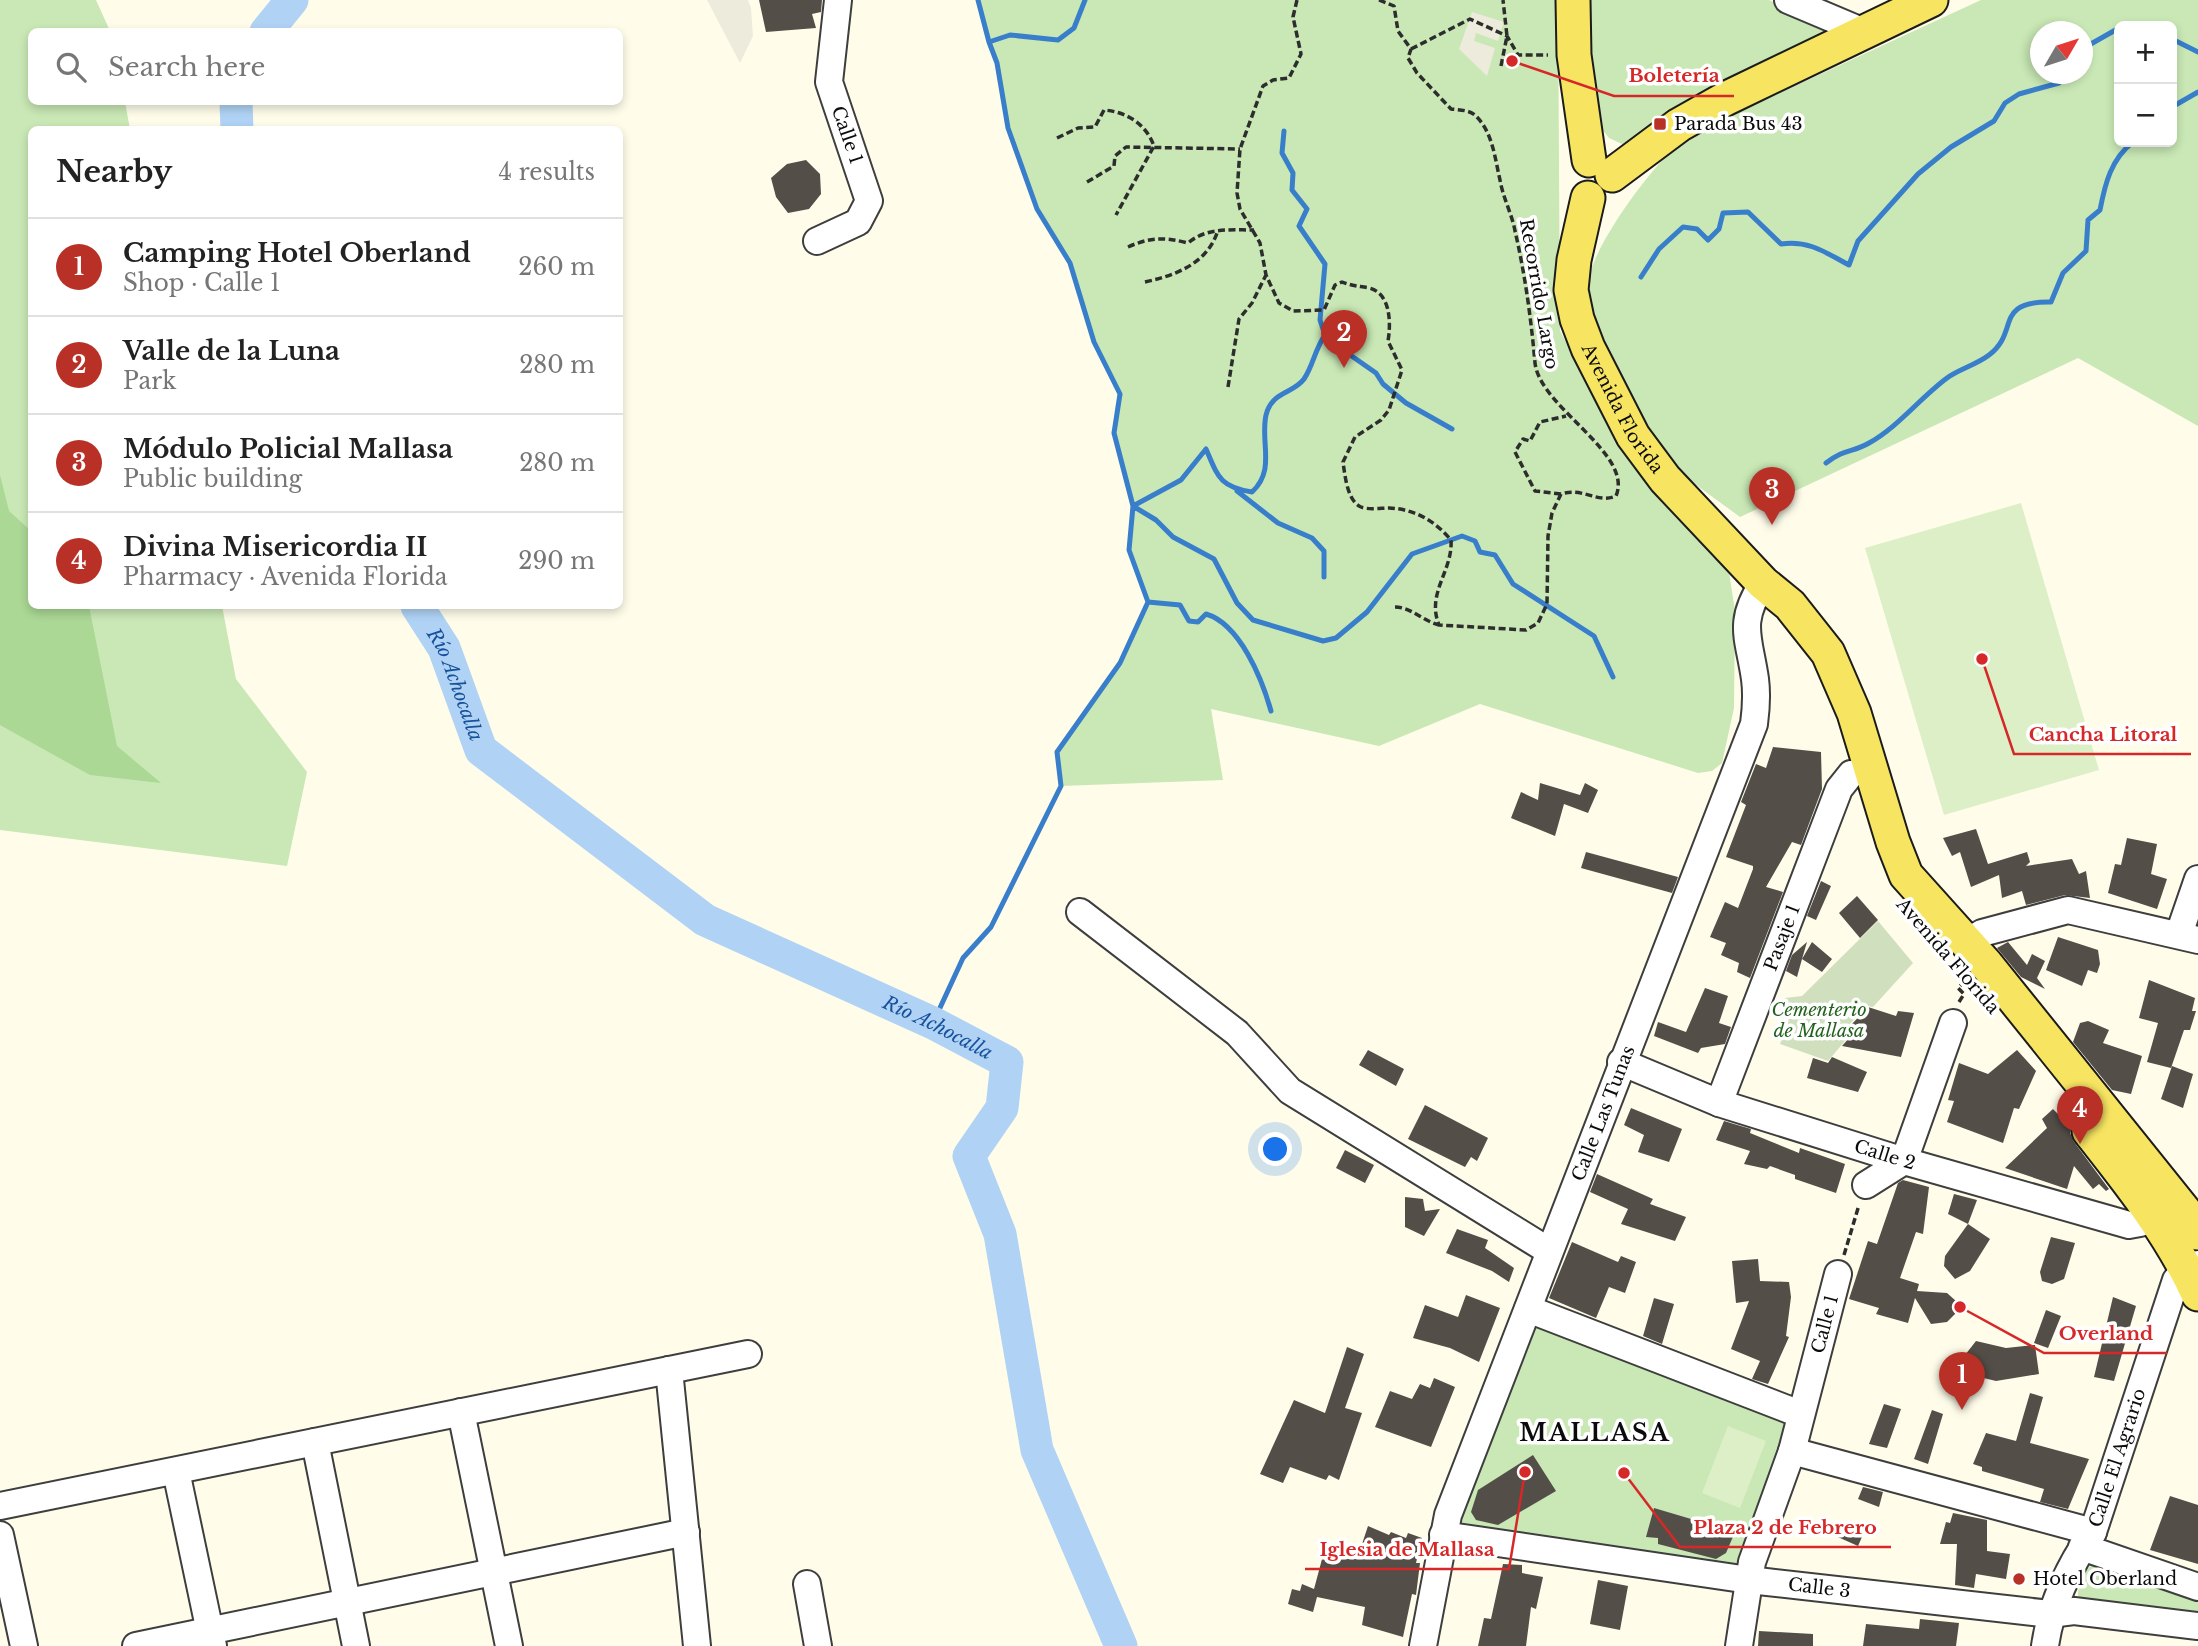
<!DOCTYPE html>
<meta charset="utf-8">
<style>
:root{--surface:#fff;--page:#f2f2f2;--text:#222;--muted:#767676;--line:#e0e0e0;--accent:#b93126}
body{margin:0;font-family:"Libre Baskerville",serif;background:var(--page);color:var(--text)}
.controls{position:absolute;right:21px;top:21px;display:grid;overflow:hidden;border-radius:10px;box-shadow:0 4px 10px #0003}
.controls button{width:63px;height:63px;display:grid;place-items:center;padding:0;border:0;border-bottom:2px solid var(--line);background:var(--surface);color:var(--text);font:35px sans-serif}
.compass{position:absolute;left:2030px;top:21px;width:63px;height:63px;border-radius:50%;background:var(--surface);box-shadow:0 4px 10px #0003;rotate:51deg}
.you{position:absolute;left:1276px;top:1150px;width:24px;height:24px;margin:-18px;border:5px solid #fff;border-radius:50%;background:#1a73e8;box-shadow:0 0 0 10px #1a73e833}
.badge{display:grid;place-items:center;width:46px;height:46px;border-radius:50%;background:var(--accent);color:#fff;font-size:23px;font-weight:700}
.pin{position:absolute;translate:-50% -58px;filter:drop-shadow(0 2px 4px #0008)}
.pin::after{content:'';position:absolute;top:37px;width:24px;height:21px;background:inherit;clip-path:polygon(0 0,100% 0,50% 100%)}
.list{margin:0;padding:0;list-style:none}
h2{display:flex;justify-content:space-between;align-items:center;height:91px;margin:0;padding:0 28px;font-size:30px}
h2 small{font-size:23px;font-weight:400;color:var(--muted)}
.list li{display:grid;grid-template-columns:46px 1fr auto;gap:21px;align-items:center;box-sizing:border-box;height:98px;padding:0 28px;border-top:2px solid var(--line)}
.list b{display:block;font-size:26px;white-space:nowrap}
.list p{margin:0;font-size:23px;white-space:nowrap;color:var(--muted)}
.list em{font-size:23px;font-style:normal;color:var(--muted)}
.icon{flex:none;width:38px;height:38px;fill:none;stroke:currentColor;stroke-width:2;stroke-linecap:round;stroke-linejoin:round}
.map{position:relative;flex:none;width:2198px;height:1646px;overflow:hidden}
.search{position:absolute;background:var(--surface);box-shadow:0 4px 10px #0003;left:28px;top:28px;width:595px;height:77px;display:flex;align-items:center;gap:18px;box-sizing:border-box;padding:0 24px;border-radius:10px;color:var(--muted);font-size:26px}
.panel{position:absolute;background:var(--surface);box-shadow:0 4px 10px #0003;left:28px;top:126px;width:595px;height:483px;border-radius:10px}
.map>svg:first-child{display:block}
.green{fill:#c9e8b5;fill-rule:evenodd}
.forest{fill:#abd895}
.cemetery{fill:#d0dfbd}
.pitch{fill:#dcefc7}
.plaza{fill:#edebdb}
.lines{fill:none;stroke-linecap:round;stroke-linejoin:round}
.stream{stroke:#387ecb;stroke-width:5}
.river{stroke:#b0d3f5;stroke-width:33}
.building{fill:#544e48}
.minor-casing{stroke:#3e3e3e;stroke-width:30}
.major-casing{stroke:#1c1c1c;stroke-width:37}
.path{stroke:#2d2d2d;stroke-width:3.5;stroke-dasharray:7 3.5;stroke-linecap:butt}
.minor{stroke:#fff;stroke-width:26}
.major{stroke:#f7e562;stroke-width:33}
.poi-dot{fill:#b93126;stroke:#fff;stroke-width:2.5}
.labels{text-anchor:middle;stroke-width:7;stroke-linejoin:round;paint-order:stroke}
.poi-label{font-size:18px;fill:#0b0b0b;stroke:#fff;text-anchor:start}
.street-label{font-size:18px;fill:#0b0b0b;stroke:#fff}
.park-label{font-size:18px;font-style:italic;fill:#23621d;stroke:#fff}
.water-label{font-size:19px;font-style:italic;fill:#17519b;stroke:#fff}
.district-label{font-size:24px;font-weight:bold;letter-spacing:2px;fill:#0b0b0b;stroke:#fff}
.leader{fill:none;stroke:#d62828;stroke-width:2.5}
.callout-dot{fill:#d62828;stroke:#fff;stroke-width:2.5}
.callout-label{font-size:19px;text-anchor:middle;font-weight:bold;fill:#d62828;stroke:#fff;stroke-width:7;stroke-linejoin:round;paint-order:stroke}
</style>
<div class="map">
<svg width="2198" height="1646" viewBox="0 0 2198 1646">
<rect width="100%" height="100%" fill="#fffdea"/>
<path class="green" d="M0 0H96L110 31 32 32V102H125L130 129 32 130V606H222L236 679 307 772 287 866 0 830Z
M978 0H1558L1560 331 1628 454 1729 572 1735 611 1734 708 1722 763 1712 771 1698 773 1480 704 1379 746 1211 709 1223 780 1061 786 1057 752 1120 663 1148 602 1129 550 1133 506 1114 433 1120 394 1094 342 1070 263 1037 209 1008 128 997 63Z
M1586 0H1769L1840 30 1682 103 1632 141 1622 144 1609 138 1598 124 1592 104Z
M1981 0H2198V426L2078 358 1740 517C1720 502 1699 488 1681 472 1645 439 1585 331 1588 283 1591 249 1650 168 1677 146 1685 139 1695 134 1704 128ZM2119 26H2172V142H2119ZM2040 32H2082V74H2040Z
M1536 1326 1786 1421 1787 1427 1737 1565 1465 1527 1459 1518 1530 1331Z
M2095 1562 2198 1594V1615L2086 1602 2078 1596C2078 1583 2084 1570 2095 1562Z"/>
<path class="forest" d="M0 475 9 511 31 531 32 606H89L117 746 161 783 90 775 0 725Z"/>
<path class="cemetery" d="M1878 921 1913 963 1873 1007 1867 1006 1848 1026 1855 1029 1828 1061 1780 1044 1789 1020 1779 1014 1785 998 1802 996Z"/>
<path class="pitch" d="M2021 503 2099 770 1944 815 1865 548Z
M1728 1426 1766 1441 1740 1508 1702 1493Z"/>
<path class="plaza" d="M707 0H748L751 8 753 36 740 63Z
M1472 12 1504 22 1498 41 1476 33 1474 41 1495 48 1487 76 1459 49Z"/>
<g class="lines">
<path class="stream" d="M978 0 989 42
M2123 26H2130
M2172 39 2198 52
M2082 49 2119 28
M2172 107 2198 92
M1641 277 1659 249 1683 227 1697 229 1708 240 1719 229 1723 213 1748 212 1781 244C1808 240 1825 252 1849 265L1858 241 1918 174 1951 147 1994 121 2005 103 2019 94 2059 83 2064 74
M1325 335 1339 338 1343 350 1376 373 1383 384 1406 403 1452 429
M1826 463C1845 448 1852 453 1869 443 1898 427 1920 398 1947 378 1959 369 1976 365 1989 355 2020 332 1993 301 2051 302L2063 273 2086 251 2088 220 2100 210C2105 184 2111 159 2133 142
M1237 491 1278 523 1312 538 1324 551V577
M1133 506 1156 520 1173 537 1214 559 1237 603 1253 620 1323 641 1336 638 1367 612 1412 554 1462 536 1475 541 1480 552 1495 555 1513 584 1594 636 1613 677
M1133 506 1181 480 1206 449C1218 477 1220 487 1252 492 1276 470 1260 443 1266 415 1272 391 1293 394 1304 379 1313 366 1315 349 1325 335L1320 320 1325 264 1299 226 1307 209 1292 190 1293 173 1282 153 1284 131
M1148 602 1180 605 1189 621 1198 622 1206 614C1240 624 1262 679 1271 711
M933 1023 963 958 991 927 1061 786 1057 752 1120 663 1148 602 1129 550 1133 506 1114 433 1120 394 1094 342 1070 263 1037 209 1008 128 997 63 989 42 1010 35 1058 40 1074 28 1085 0"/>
<g class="river">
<path d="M266 32 292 0"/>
<path d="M236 102 237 130"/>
<path id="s1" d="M417 606 444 648 481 750 705 920 933 1023 1007 1062 1002 1108 969 1156 1000 1234 1037 1450 1121 1646"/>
</g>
</g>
<path class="building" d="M759 0H822L821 12 812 14 816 28 766 32Z
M806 160 820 174 821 194 809 209 788 213 776 197 771 178 787 164Z
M1773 747 1821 752 1822 789 1801 845 1792 842 1766 887 1783 892 1750 978 1737 972 1739 963 1721 955 1726 943 1710 937 1725 902 1738 908 1753 869V866L1726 857 1746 805 1741 802 1756 764 1766 768Z
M1540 783 1580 795 1585 783 1598 790 1588 813 1564 804 1555 836 1511 818 1521 792 1538 800Z
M1976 829 1988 864 2027 852 2030 862 2026 866 2072 859 2079 874 2086 871 2090 898 2065 895 2026 905 2022 891 2002 898 1999 875 1971 887 1960 852 1952 856 1943 838Z
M2127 838 2157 844 2151 874 2167 879 2157 909 2108 893 2115 864 2121 865Z
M1586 852 1678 877 1672 893 1581 868Z
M1821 881 1831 886 1816 920 1807 916Z
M1857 896 1878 920 1860 938 1839 913Z
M2058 937 2098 950 2100 964 2097 973 2088 970 2082 986 2046 970Z
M1807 942 1802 959 1797 977 1786 971 1792 955Z
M1812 942 1832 959 1822 972 1802 959Z
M2008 942 2027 965 2032 954 2045 961 2037 978 2045 989 2021 977 1997 948Z
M2149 980 2195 998 2192 1011H2196L2190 1030H2184L2171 1068 2147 1062 2158 1023 2139 1018Z
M1705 988 1728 996 1719 1023 1731 1027 1725 1044 1701 1048 1698 1053 1654 1036 1658 1022 1686 1032Z
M1868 1007 1896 1016 1898 1011 1914 1013 1901 1057 1842 1046 1858 1028 1851 1025Z
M2088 1021 2109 1030 2103 1043 2142 1056 2131 1094 2112 1090 2073 1042 2080 1023Z
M1368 1050 1404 1069 1396 1086 1359 1065Z
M2017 1050 2036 1071 2019 1109 2014 1108 2003 1143 1947 1122 1954 1101 1948 1100 1959 1063 1988 1074Z
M1832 1057 1867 1072 1858 1092 1807 1078 1813 1058 1828 1063Z
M2172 1066 2193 1074 2183 1108 2161 1099Z
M1425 1105 1488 1138 1477 1161 1471 1157 1465 1167 1408 1139Z
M1631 1108 1682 1129 1669 1162 1638 1152 1644 1135 1624 1125Z
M2053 1109 2059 1115 2063 1112 2072 1123 2070 1133 2074 1142 2109 1189 2106 1191 2099 1184 2093 1189 2074 1166 2067 1189 2005 1168 2047 1128 2042 1119Z
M1724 1121 1751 1129 1750 1133 1799 1153 1800 1148 1845 1164 1836 1193 1795 1179V1175L1770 1166 1767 1169 1744 1164 1750 1151 1716 1140Z
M1345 1150 1374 1165 1365 1183 1336 1168Z
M1597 1174 1653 1199 1650 1204 1686 1217 1675 1241 1621 1224 1628 1209 1590 1192Z
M1903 1180 1929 1187 1923 1234 1916 1232 1900 1278 1919 1284 1917 1291 1947 1293 1956 1301 1955 1314 1947 1322 1931 1324 1915 1298 1908 1323 1876 1314 1879 1308 1849 1299 1868 1241 1877 1244 1898 1183Z
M1954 1194 1977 1200 1968 1224 1948 1214Z
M1405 1197 1423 1199 1425 1211 1440 1209 1424 1236 1405 1227Z
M1968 1224 1990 1239 1970 1271 1955 1279 1944 1266 1945 1256Z
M1457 1229 1488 1240 1485 1248 1514 1268 1509 1282 1492 1271 1446 1253Z
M2051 1237 2075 1243 2064 1279 2052 1284 2042 1281 2040 1272Z
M1572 1242 1618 1262 1621 1256 1636 1262 1625 1293 1609 1287 1596 1318 1549 1298Z
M1758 1259 1760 1281 1789 1282 1791 1297 1786 1336 1789 1337 1768 1384 1752 1379 1760 1361 1731 1349 1749 1301 1736 1303 1732 1261Z
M1466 1295 1500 1308 1479 1362 1450 1348 1413 1338 1425 1305 1458 1317Z
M2113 1297 2136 1306 2114 1381 2094 1377Z
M1654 1298 1674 1304 1662 1344 1643 1336Z
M2046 1310 2061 1316 2048 1348 2034 1343Z
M1976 1341 2006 1348 2035 1345 2039 1374 1996 1381 1963 1373 1965 1355Z
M1347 1347 1364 1354 1345 1408 1362 1413 1339 1480 1329 1475 1326 1480 1290 1467 1283 1483 1260 1474 1294 1400 1325 1413Z
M1434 1378 1455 1387 1431 1447 1375 1427 1390 1391 1412 1399 1420 1384 1430 1388Z
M2030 1393 2043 1397 2030 1443 2089 1459 2068 1509 2040 1502 2044 1489 1982 1471V1467L1973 1464 1986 1433 2016 1441Z
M1884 1404 1901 1409 1887 1448 1869 1444Z
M1932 1410 1943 1414 1928 1464 1914 1459Z
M1533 1455 1556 1491 1498 1525 1476 1520 1471 1512 1478 1490Z
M1863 1487 1883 1492 1879 1507 1858 1499Z
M2170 1496 2198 1505V1564L2150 1550Z
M1654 1508 1735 1532 1726 1553 1716 1559 1658 1544V1538L1646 1537Z
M1953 1513 1987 1520V1551L2010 1554 2006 1579 1976 1574 1974 1588 1955 1585 1957 1544H1940L1946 1522 1950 1523Z
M1836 1522 1866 1528 1858 1546 1831 1534Z
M1368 1526 1389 1535 1391 1532 1406 1538 1408 1533 1422 1538 1416 1563H1420L1416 1595 1412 1594 1403 1637 1362 1625 1365 1607 1317 1597 1313 1612 1288 1604 1292 1589 1300 1591 1302 1584 1314 1589 1325 1548 1359 1553Z
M1503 1564 1522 1565V1573L1543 1577 1536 1609 1531 1607 1526 1646H1478L1484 1618 1491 1619Z
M1598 1580 1628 1586 1620 1630 1590 1624Z
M1920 1619 1959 1623 1956 1646H1863L1866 1624 1919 1629Z
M1759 1631 1813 1634V1646H1758Z"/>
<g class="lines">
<g class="minor-casing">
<g id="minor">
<path d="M1788 0 1864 32"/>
<path d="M817 241 858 222 869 201 829 82 838 0"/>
<path d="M1080 912 1237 1033 1290 1091 1549 1251"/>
<path d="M2179 934 2198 879"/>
<path d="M1967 942 1982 933 2068 910 2198 940"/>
<path id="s2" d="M1621 1062 1719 1103 1904 1161 2129 1225 2140 1223 2166 1206"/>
<path id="s3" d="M1719 1103 1839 789 1851 774"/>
<path d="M1866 1185 1904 1161 1953 1023"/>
<path d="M1528 1309 1800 1414"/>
<path d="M669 1370 697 1646"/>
<path d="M461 1412 509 1646"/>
<path d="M315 1442 356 1646"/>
<path d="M1792 1451 2093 1532"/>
<path d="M176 1471 213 1646"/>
<path d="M0 1506 748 1354"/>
<path d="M0 1535 24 1646"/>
<path id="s4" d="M1443 1535 1749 1580 2050 1614 2074 1611 2198 1626"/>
<path d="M2082 1547 2198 1587"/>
<path d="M807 1584 818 1646"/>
<path d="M136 1646 686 1532"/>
<path id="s5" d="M1423 1646 1448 1515 1754 724C1756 709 1757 694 1755 679 1749 637 1737 623 1763 583"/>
<path id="s6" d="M1739 1646 1752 1562 1792 1451 1838 1274"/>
<path id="s7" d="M2045 1646C2051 1605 2069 1566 2093 1532L2176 1280 2186 1268 2198 1264"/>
</g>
</g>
<g class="major-casing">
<g id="major">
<path d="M1573 0 1574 55 1589 160"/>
<path d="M1612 175 1679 125 1725 99 1931 0"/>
<path id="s8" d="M1588 198 1574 260 1571 290 1577 319 1588 348 1633 436 1665 479 1763 583 1790 605 1828 653 1854 713 1893 842 1906 875 1986 964 2194 1223 2198 1233"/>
<path d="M2089 1131C2129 1182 2171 1234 2198 1294"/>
</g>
</g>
<path class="path" d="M1297 0 1293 17 1301 54 1289 78 1273 80 1263 86 1240 149 1237 193 1240 209 1260 243 1266 275 1279 303 1293 311 1324 310 1335 285 1342 282C1352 286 1359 286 1369 288 1391 293 1391 324 1388 341L1402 370 1389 410 1381 420 1355 437 1343 462C1345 475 1347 501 1361 507 1368 510 1381 508 1389 508 1415 509 1435 521 1451 540 1453 571 1426 593 1439 625L1526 630 1538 623 1547 604 1548 536 1552 513 1561 494C1584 487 1597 504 1616 496 1634 453 1540 408 1535 363 1531 318 1525 274 1515 231 1512 214 1503 198 1500 180 1495 159 1493 133 1476 116 1470 110 1460 110 1451 109L1417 73 1408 58 1411 49
M1379 0 1394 6 1398 31 1411 49
M1411 49 1470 19 1507 36 1518 55H1548
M1501 66 1507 36 1503 0
M1057 138 1078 128 1095 127 1104 110C1127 112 1146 124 1154 146L1116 215
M1087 182 1114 166 1115 156 1126 147 1240 149
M1128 247C1150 237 1165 237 1188 243 1207 227 1231 230 1254 230
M1145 282C1177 275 1208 263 1218 230
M1228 387 1239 319 1252 303 1266 275
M1561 494 1535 491 1515 452 1523 439 1530 441 1540 422 1566 416
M1395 607C1411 607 1423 621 1439 625
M1959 1002 1964 994 1958 988 1961 985
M1844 1255 1859 1205"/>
<use href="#minor" class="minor"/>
<use href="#major" class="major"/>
</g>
<g class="poi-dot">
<rect x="1653" y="117" width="14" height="14" rx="3.5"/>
<circle cx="2019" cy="1579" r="7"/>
</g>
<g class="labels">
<g class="poi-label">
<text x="1674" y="130">Parada Bus 43</text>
<text x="2033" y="1585">Hotel Oberland</text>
</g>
<g class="street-label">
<text transform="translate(847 135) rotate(71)" y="6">Calle 1</text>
<text transform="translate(1539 294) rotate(80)" y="6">Recorrido Largo</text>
<text dy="6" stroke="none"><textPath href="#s8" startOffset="224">Avenida Florida</textPath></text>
<text dy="6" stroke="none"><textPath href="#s3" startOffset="177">Pasaje 1</textPath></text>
<text transform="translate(1948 956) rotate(49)" y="6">Avenida Florida</text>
<text dy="6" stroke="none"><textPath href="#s5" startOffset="564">Calle Las Tunas</textPath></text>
<text dy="6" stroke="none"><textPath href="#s2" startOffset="280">Calle 2</textPath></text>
<text dy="6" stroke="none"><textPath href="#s6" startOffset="334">Calle 1</textPath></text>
<text dy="6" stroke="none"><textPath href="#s7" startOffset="203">Calle El Agrario</textPath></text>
<text dy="6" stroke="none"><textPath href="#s4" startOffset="380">Calle 3</textPath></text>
</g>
<g class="park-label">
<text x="1819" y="1016">Cementerio<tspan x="1819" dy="21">de Mallasa</tspan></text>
</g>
<g class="water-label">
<text dy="7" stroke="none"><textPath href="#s1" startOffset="88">Río Achocalla</textPath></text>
<text dy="7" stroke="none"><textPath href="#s1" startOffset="696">Río Achocalla</textPath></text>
</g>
<g class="district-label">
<text x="1595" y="1441">MALLASA</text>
</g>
</g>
<path class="leader" d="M1512 61L1614 96H1734M1982 659L2014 754H2191M1960 1307L2044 1353H2167M1624 1473L1680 1547H1891M1525 1472L1509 1569H1305"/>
<g class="callout-dot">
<circle cx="1512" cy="61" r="7"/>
<circle cx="1982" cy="659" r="7"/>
<circle cx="1960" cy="1307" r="7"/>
<circle cx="1624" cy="1473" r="7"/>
<circle cx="1525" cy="1472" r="7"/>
</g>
<g class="callout-label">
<text x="1674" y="82">Boletería</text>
<text x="2103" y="741">Cancha Litoral</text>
<text x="2106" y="1340">Overland</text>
<text x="1785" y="1534">Plaza 2 de Febrero</text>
<text x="1407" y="1556">Iglesia de Mallasa</text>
</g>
</svg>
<div class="controls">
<button>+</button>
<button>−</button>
</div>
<svg class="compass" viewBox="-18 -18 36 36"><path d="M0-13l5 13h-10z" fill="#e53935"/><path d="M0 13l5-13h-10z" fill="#767676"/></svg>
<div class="you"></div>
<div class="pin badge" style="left:1962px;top:1410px">1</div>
<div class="pin badge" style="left:1344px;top:368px">2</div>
<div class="pin badge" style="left:1772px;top:525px">3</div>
<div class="pin badge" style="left:2080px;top:1144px">4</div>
<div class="search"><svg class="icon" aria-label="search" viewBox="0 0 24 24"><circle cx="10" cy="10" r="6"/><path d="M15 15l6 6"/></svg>Search here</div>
<section class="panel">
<h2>Nearby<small>4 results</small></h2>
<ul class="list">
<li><span class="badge">1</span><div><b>Camping Hotel Oberland</b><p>Shop · Calle 1</p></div><em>260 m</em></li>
<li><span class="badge">2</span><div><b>Valle de la Luna</b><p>Park</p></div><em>280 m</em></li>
<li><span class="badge">3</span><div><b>Módulo Policial Mallasa</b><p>Public building</p></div><em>280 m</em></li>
<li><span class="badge">4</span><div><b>Divina Misericordia II</b><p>Pharmacy · Avenida Florida</p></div><em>290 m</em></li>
</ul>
</section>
</div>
